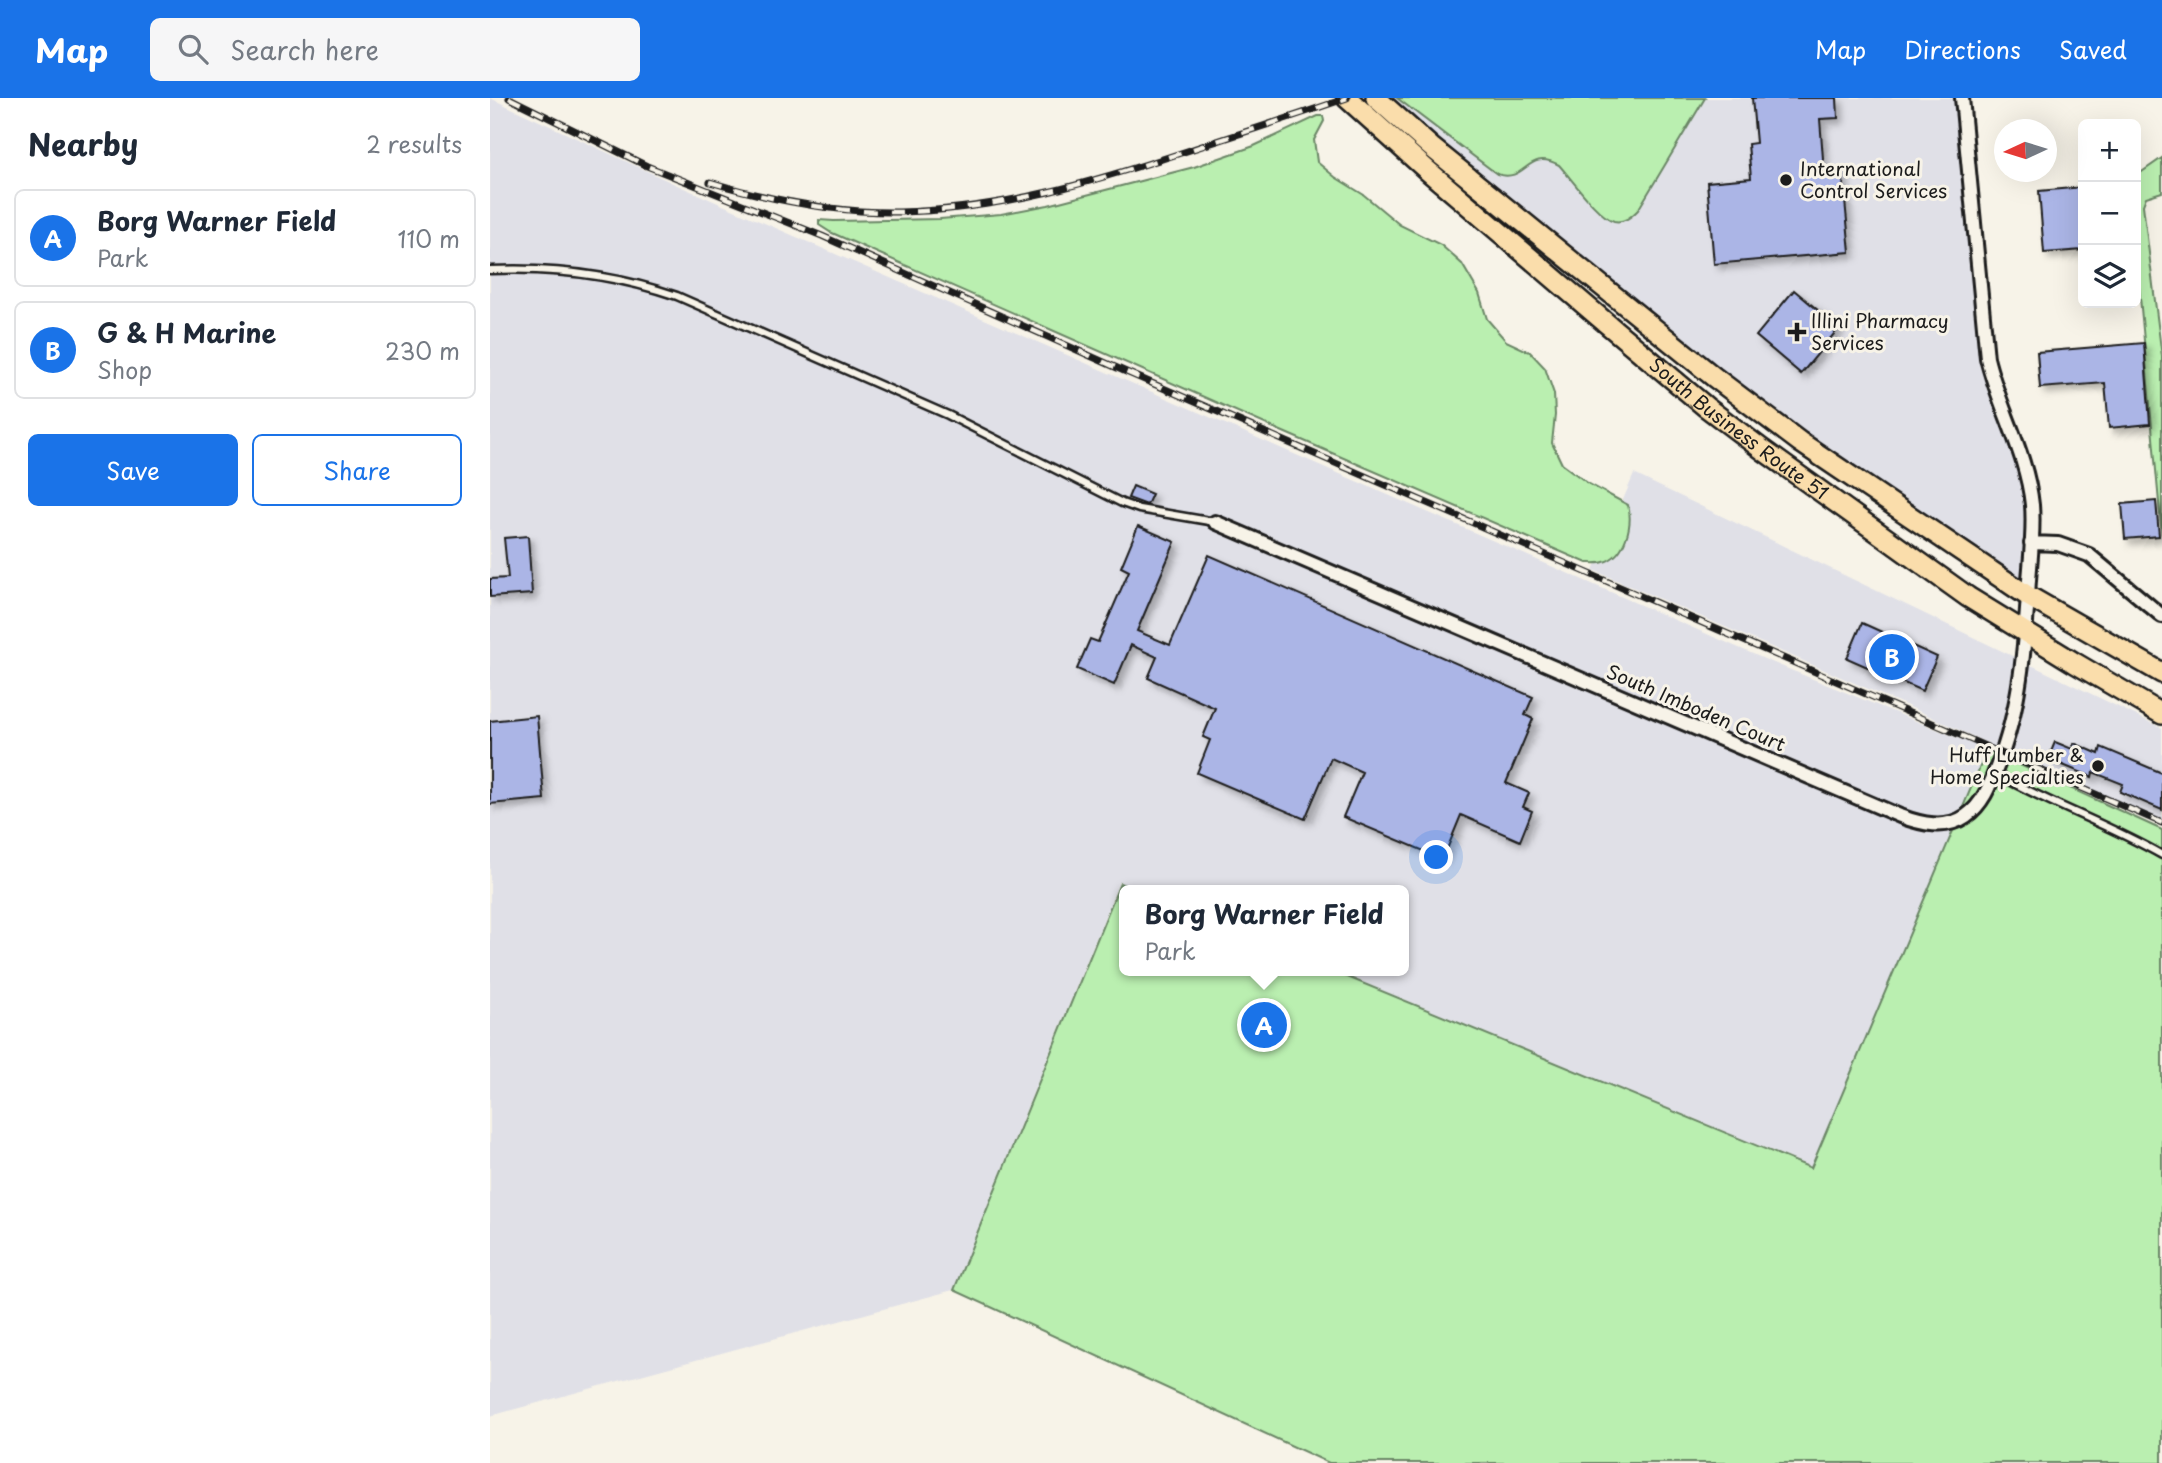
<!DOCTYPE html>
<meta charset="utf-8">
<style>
:root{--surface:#fff;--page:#f6f6f7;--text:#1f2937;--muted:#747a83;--line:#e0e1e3;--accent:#1a73e8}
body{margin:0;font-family:"Playpen Sans",sans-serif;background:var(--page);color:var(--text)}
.controls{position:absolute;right:21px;top:21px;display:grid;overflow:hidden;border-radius:10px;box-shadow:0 7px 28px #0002}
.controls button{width:63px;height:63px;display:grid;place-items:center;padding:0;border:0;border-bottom:2px solid var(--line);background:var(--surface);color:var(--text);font:35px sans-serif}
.compass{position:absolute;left:1504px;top:21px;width:63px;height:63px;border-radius:50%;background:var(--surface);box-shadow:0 7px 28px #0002;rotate:266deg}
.you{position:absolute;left:947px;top:760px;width:24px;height:24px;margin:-18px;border:5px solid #fff;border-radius:50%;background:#1a73e8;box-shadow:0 0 0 10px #1a73e833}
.badge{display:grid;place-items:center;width:46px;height:46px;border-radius:50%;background:var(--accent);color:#fff;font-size:23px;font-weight:700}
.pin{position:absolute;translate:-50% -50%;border:4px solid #fff;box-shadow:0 2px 7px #0006}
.popup{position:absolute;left:629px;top:787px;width:290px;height:91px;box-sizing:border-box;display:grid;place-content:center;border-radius:10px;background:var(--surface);filter:drop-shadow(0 2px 5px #0005);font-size:23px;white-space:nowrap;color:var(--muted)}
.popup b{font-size:26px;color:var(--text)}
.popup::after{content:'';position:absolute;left:50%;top:100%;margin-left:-14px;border:14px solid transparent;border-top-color:var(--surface)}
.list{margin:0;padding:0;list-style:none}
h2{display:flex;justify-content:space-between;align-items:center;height:91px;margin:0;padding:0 28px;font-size:30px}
h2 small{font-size:23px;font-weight:400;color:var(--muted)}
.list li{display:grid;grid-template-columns:46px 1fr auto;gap:21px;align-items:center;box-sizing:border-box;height:98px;margin:0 14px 14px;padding:0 14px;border:2px solid var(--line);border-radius:10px}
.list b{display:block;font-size:26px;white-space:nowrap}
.list p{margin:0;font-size:23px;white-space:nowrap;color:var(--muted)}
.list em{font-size:23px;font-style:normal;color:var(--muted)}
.actions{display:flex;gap:14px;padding:21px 28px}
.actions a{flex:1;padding:16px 0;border:2px solid var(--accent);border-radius:10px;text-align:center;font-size:24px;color:var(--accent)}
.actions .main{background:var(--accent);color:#fff}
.icon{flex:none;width:38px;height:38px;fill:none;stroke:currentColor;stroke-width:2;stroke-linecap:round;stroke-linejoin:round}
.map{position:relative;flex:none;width:1672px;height:1365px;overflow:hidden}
header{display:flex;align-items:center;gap:42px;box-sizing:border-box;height:98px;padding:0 35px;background:var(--accent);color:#fff}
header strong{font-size:33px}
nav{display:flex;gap:38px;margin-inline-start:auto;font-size:24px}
.search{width:490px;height:63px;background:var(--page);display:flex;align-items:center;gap:18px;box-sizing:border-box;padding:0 24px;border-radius:10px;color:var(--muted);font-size:26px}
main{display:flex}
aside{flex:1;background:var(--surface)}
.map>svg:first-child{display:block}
.built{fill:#e0e0e7}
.green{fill:#baefb0;stroke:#6b8666;stroke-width:2}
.building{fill:#abb5e6;stroke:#1c1c1c;stroke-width:2;filter:url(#shadow)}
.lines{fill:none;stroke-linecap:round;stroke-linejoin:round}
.service-casing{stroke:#1c1c1c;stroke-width:11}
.minor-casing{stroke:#1c1c1c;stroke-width:18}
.primary-casing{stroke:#1c1c1c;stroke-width:24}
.service{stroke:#f7f3e8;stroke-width:6}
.minor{stroke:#f7f3e8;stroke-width:12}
.primary{stroke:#faddab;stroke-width:19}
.rail-casing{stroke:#1c1c1c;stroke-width:7}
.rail{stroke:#f7f3e8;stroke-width:4.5;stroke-dasharray:13;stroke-linecap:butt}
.poi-dot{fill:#1c1c1c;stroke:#f7f3e8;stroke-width:2.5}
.labels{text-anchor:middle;stroke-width:6;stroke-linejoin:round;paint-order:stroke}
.poi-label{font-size:19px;fill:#1c1c1c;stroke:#f7f3e8;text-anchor:start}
.street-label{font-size:19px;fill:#1c1c1c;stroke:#f7f3e8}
</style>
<header>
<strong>Map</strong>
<div class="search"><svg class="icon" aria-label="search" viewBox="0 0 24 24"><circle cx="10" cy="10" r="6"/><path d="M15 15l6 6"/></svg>Search here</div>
<nav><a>Map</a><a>Directions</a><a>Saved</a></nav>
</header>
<main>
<aside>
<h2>Nearby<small>2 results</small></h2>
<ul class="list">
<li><span class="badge">A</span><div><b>Borg Warner Field</b><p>Park</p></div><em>110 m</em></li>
<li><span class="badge">B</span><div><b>G &amp; H Marine</b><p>Shop</p></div><em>230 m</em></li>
</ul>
<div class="actions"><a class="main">Save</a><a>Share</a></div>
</aside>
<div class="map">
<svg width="1672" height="1365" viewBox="0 0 1672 1365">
<defs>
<filter id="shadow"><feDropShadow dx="5" dy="5" stdDeviation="3.5" flood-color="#0004"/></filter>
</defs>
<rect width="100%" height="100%" fill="#f7f3e8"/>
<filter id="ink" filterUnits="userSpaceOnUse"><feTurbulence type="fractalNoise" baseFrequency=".0143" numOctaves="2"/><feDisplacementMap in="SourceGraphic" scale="14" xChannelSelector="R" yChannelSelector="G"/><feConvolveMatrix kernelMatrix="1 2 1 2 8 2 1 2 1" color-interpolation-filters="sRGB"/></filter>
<g filter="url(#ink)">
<path class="built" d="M0 0 187 87 1279 563 1497 652 1321 1069 845 873H914V792H649L629 784 463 1192 0 1318Z
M903 0H1466L1486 224 1492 262 1511 323 1525 356 1534 387 1538 415 1534 491 1322 346 1052 133Z
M1144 376 1672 630V727L1422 610 1103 472Z"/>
<path class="green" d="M907 0H1215L1148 112C1141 119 1134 125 1124 123 1108 119 1081 80 1069 67 1036 49 1037 86 1007 76Z
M828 18H833L834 23 824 42 827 64 845 79 874 97 910 127 951 147 972 166 989 195 997 221 1016 243 1040 254 1055 270 1064 296 1065 317 1062 345 1072 366 1099 386 1138 407C1143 426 1136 457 1114 464 1109 466 1102 465 1097 465L791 333 340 134 329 127V122L344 123 450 121 511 116 558 107 704 69 764 48Z
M1672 60V94L1656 99 1653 107 1672 259V437L1646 156V78Z
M1497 652 1672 732V1365H839L464 1192 630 785 647 792H634V873H843L1321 1070Z"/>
<path class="building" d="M1262 0H1347L1348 20 1330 21 1334 74 1352 72 1360 154 1224 166 1217 84 1261 80 1258 46 1266 45Z
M1593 89V152L1554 155 1549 93Z
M1304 192 1349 230 1311 276 1266 238Z
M1654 245 1660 326 1619 330 1615 285 1550 290 1547 254Z
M643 388 662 396 657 407 638 400Z
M1666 403 1669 438 1635 441 1632 406Z
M648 428 685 444 647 533 680 547 719 457 1043 599 1035 617 1043 621 1016 685 1039 695 1033 709 1042 713 1030 743 971 717 953 761 853 719 872 674 841 660 815 721 707 675 720 642 713 639 725 610 658 580 667 559 641 547 624 587 587 571 600 541 608 544 639 473 631 469Z
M38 438 42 496 0 499V481L18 480 14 440Z
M1372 525 1447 559 1432 593 1357 560Z
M47 618 54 701 0 706V623Z
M1565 644 1582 651 1584 645 1609 656 1611 649 1672 675V712L1630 694 1633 686 1603 674 1602 679 1558 661Z"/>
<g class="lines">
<g class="service-casing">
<path id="service" d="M0 172C65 169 126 177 187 198L458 317 632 405 649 411 725 424
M1505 675C1559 706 1618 726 1672 757"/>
</g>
<g class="minor-casing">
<path id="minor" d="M725 424 1410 718C1431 726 1456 732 1476 718 1493 706 1500 687 1507 669 1531 609 1535 546 1539 482 1541 457 1544 431 1542 407 1537 356 1509 310 1497 260L1472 0
M1541 445 1568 446 1599 457 1672 518"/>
</g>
<g class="primary-casing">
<g id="primary">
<path id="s1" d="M857 0 937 72 1115 224 1216 309 1273 352 1478 499 1585 565 1672 616"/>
<path d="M886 0 941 49 1224 279 1310 344 1538 498 1672 575"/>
</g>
</g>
<use href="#service" class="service"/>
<use href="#minor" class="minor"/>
<use href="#primary" class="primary"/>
<g class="rail-casing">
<path id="rail" d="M19 0 157 68 332 138 634 273 1672 725
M220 84C281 102 345 115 409 114 512 112 603 84 700 52 752 35 805 18 857 0"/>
</g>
<use href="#rail" class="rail"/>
</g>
</g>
<g class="poi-dot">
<circle cx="1296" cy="82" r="7"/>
<path d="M1303.5 223.5h7v7h7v7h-7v7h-7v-7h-7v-7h7z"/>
<circle cx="1608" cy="668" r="7"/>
</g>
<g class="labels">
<g class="poi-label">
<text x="1310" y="78">International<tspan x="1310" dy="22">Control Services</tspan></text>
<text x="1321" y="230">Illini Pharmacy<tspan x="1321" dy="22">Services</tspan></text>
<text x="1594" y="664" text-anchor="end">Huff Lumber &amp;<tspan x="1594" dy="22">Home Specialties</tspan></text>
</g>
<g class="street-label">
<text dy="7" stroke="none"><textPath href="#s1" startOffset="513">South Business Route 51</textPath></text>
<text transform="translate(1206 610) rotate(23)" y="7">South Imboden Court</text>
</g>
</g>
</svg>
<div class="controls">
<button>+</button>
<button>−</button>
<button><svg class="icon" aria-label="layers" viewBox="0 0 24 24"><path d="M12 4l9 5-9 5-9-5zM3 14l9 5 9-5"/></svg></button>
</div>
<svg class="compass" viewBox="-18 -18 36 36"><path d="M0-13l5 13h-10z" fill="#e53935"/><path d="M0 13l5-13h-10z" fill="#747a83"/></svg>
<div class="you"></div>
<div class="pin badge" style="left:774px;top:927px">A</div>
<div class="popup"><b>Borg Warner Field</b>Park</div>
<div class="pin badge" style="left:1402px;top:559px">B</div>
</div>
</main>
